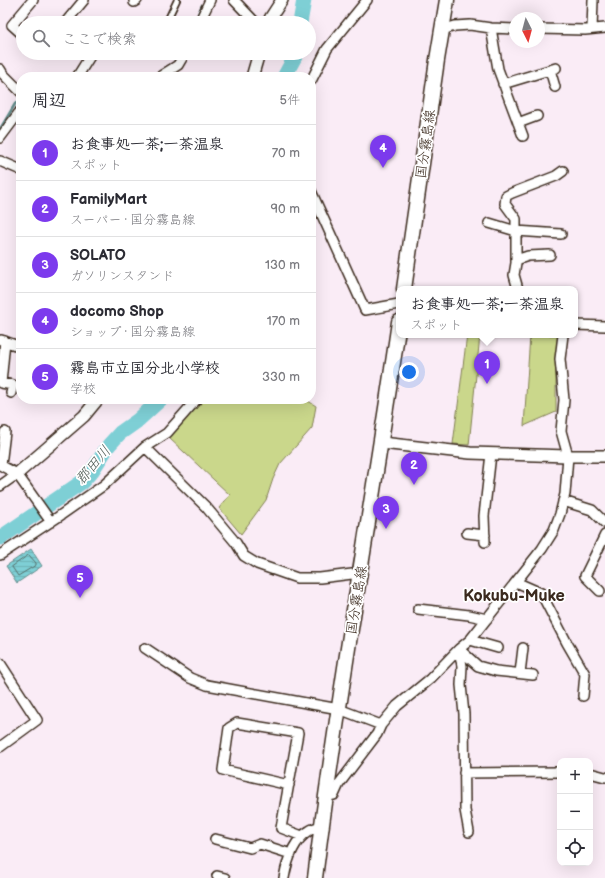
<!DOCTYPE html>
<html lang="ja">
<meta charset="utf-8">
<style>
:root{--surface:#fff;--page:#f7f7f7;--text:#2b2b33;--muted:#7c7c81;--line:#e1e1e2;--accent:#7c3aed}
body{margin:0;font-family:"Balsamiq Sans","Klee One",sans-serif;background:var(--page);color:var(--text)}
.controls{position:absolute;right:12px;bottom:12px;display:grid;overflow:hidden;border-radius:8px;box-shadow:0 4px 16px #0002}
.controls button{width:36px;height:36px;display:grid;place-items:center;padding:0;border:0;border-bottom:1px solid var(--line);background:var(--surface);color:var(--text);font:20px sans-serif}
.compass{position:absolute;left:509px;top:12px;width:36px;height:36px;border-radius:50%;background:var(--surface);box-shadow:0 4px 16px #0002;rotate:174deg}
.you{position:absolute;left:409px;top:372px;width:14px;height:14px;margin:-10px;border:3px solid #fff;border-radius:50%;background:#1a73e8;box-shadow:0 0 0 6px #1a73e833}
.badge{display:grid;place-items:center;width:26px;height:26px;border-radius:50%;background:var(--accent);color:#fff;font-size:13px;font-weight:700}
.pin{position:absolute;translate:-50% -33px;filter:drop-shadow(0 1px 2px #0008)}
.pin::after{content:'';position:absolute;top:21px;width:14px;height:12px;background:inherit;clip-path:polygon(0 0,100% 0,50% 100%)}
.popup{position:absolute;left:396px;top:286px;width:182px;height:52px;box-sizing:border-box;display:grid;place-content:center;border-radius:8px;background:var(--surface);filter:drop-shadow(0 1px 3px #0005);font-size:13px;white-space:nowrap;color:var(--muted)}
.popup b{font-size:15px;color:var(--text)}
.popup::after{content:'';position:absolute;left:50%;top:100%;margin-left:-8px;border:8px solid transparent;border-top-color:var(--surface)}
.list{margin:0;padding:0;list-style:none}
h2{display:flex;justify-content:space-between;align-items:center;height:52px;margin:0;padding:0 16px;font-size:17px}
h2 small{font-size:13px;font-weight:400;color:var(--muted)}
.list li{display:grid;grid-template-columns:26px 1fr auto;gap:12px;align-items:center;box-sizing:border-box;height:56px;padding:0 16px;border-top:1px solid var(--line)}
.list b{display:block;font-size:15px;white-space:nowrap}
.list p{margin:0;font-size:13px;white-space:nowrap;color:var(--muted)}
.list em{font-size:13px;font-style:normal;color:var(--muted)}
.icon{flex:none;width:22px;height:22px;fill:none;stroke:currentColor;stroke-width:2;stroke-linecap:round;stroke-linejoin:round}
.map{position:relative;flex:none;width:605px;height:878px;overflow:hidden}
.search{position:absolute;background:var(--surface);box-shadow:0 4px 16px #0002;left:16px;top:16px;width:300px;height:44px;display:flex;align-items:center;gap:10px;box-sizing:border-box;padding:0 14px;border-radius:22px;color:var(--muted);font-size:15px}
.panel{position:absolute;background:var(--surface);box-shadow:0 4px 16px #0002;left:16px;top:72px;width:300px;height:332px;border-radius:16px}
.map>svg:first-child{display:block}
.green{fill:#cad78b;stroke:#828054}
.water{fill:url(#water-rules);stroke:#638d8c}
.lines{fill:none;stroke-linecap:round;stroke-linejoin:round}
.shore{stroke:#566c67;stroke-width:1}
.stream{stroke:#638d8c;stroke-width:2.5}
.river{stroke:#7ecfd5;stroke-width:15}
.service-casing{stroke:#3b2a1e;stroke-width:8}
.minor-casing{stroke:#3b2a1e;stroke-width:12}
.tertiary-casing{stroke:#3b2a1e;stroke-width:14}
.primary-casing{stroke:#3b2a1e;stroke-width:17}
.service{stroke:#fff;stroke-width:4.5}
.minor{stroke:#fff;stroke-width:9}
.tertiary{stroke:#fff;stroke-width:11}
.primary{stroke:#fff;stroke-width:14}
.labels{text-anchor:middle;stroke-width:3.5;stroke-linejoin:round;paint-order:stroke}
.street-label{font-size:14px;fill:#3b2a1e;stroke:#fff}
.water-label{font-size:15px;font-style:italic;fill:#4f5c55;stroke:#fff}
.quarter-label{font-size:16px;font-weight:bold;fill:#3b2a1e;stroke:#fff}
</style>
<div class="map">
<svg width="605" height="878" viewBox="0 0 605 878">
<defs>
<pattern id="water-rules" width="6" height="5" patternUnits="userSpaceOnUse"><rect width="6" height="5" fill="#7ecfd5"/><path d="M0 2.5h6" fill="none" stroke="#6eb2b6"/></pattern>
</defs>
<rect width="100%" height="100%" fill="#faecf6"/>
<filter id="ink" filterUnits="userSpaceOnUse"><feTurbulence type="fractalNoise" baseFrequency=".025" numOctaves="2"/><feDisplacementMap in="SourceGraphic" scale="8" xChannelSelector="R" yChannelSelector="G"/><feConvolveMatrix kernelMatrix="1 2 1 2 8 2 1 2 1" color-interpolation-filters="sRGB"/></filter>
<g filter="url(#ink)">
<path class="green" d="M467 335H480L469 445 453 444Z
M530 335H562L556 357V412L524 426Z
M203 399H305L316 406 312 428 280 464 273 479 266 500 241 534 219 508 230 495 169 438Z"/>
<path class="water" d="M31 549 42 566 17 583 6 566Z"/>
<g class="lines">
<path class="shore" d="M29 555 36 563V565L18 576 12 567Z"/>
<path class="stream" d="M194 23 202 5
M173 64 179 53
M0 129 15 104 21 99"/>
<path class="river" d="M300 23 304 0
M284 77 297 53
M0 538 82 482 92 471 109 445 120 433 137 421 161 399"/>
<g class="service-casing">
<path id="service" d="M166 23 177 0"/>
</g>
<g class="minor-casing">
<path id="minor" d="M234 0 256 23
M134 2 137 0
M65 23 84 0
M199 23 210 0
M491 28 498 69 523 136
M539 29 585 30 605 28
M592 29 593 0
M442 30 455 26 470 25 491 28 515 29
M23 35 12 25 33 0
M0 69 3 74 21 92
M550 70 555 87
M77 77 92 53
M159 77 178 65 185 53
M311 81 327 49 367 0
M503 84 556 68
M518 123 537 116
M0 138 21 110
M0 161 21 170
M311 191 365 310 399 304
M489 223 516 231 561 234
M516 260 528 256 550 255
M518 289 514 275 516 263V219L505 204 506 196 512 193 556 176 563 171
M575 325 605 326
M1 340 21 347
M5 341 1 383 13 385 11 393
M145 447 206 507 236 543 244 556 257 564 297 578H320L352 574 360 575
M0 465 17 474 51 522
M1 465 5 432
M0 486 17 474
M563 501 592 510 605 523
M467 533 485 535
M485 542 484 516 491 454
M0 555 58 517 104 485 145 447 167 433 197 399
M516 582 541 593 567 643 585 674 583 696
M600 591 585 576 605 535
M418 609 469 615 487 619
M470 640 498 648
M145 648 190 678 207 685 339 709 381 725
M459 649 462 666 461 685 464 714 465 810 469 832
M459 649 478 666 496 671 533 675
M0 663 37 720 0 747
M520 673 523 648
M464 773 560 772
M590 773 605 777
M289 785 223 770 229 728 237 723 298 733 281 828 302 836
M326 796 334 795 339 784 377 734 381 725 397 706 430 679 459 649 470 640 542 549 554 530 560 514 565 494 568 456 561 431 564 400 560 359 563 335
M215 839 250 848 260 844 291 854
M217 876 225 878
M284 878C287 861 294 840 309 831 313 828 317 827 321 826"/>
</g>
<g class="tertiary-casing">
<path id="tertiary" d="M268 23 271 17 282 0
M252 77 259 53
M382 443 470 453 568 456H605
M17 474 84 416 98 399"/>
</g>
<g class="primary-casing">
<path id="primary" d="M404 289 437 60 447 0
M315 878C338 692 372 508 399 322"/>
</g>
<use href="#service" class="service"/>
<use href="#minor" class="minor"/>
<use href="#tertiary" class="tertiary"/>
<use href="#primary" class="primary"/>
</g>
</g>
<g class="labels">
<g class="street-label">
<text transform="translate(425 144) rotate(-82)" y="5">国分霧島線</text>
<text transform="translate(356 600) rotate(-81)" y="5">国分霧島線</text>
</g>
<g class="water-label">
<text transform="translate(93 465) rotate(-50)" y="5">郡田川</text>
</g>
<g class="quarter-label">
<text x="514" y="601">Kokubu-Muke</text>
</g>
</g>
</svg>
<div class="controls">
<button>+</button>
<button>−</button>
<button><svg class="icon" aria-label="locate" viewBox="0 0 24 24"><circle cx="12" cy="12" r="6"/><path d="M12 2v4M12 18v4M2 12h4M18 12h4"/></svg></button>
</div>
<svg class="compass" viewBox="-18 -18 36 36"><path d="M0-13l5 13h-10z" fill="#e53935"/><path d="M0 13l5-13h-10z" fill="#7c7c81"/></svg>
<div class="you"></div>
<div class="pin badge" style="left:487px;top:384px">1</div>
<div class="popup"><b>お食事処一茶;一茶温泉</b>スポット</div>
<div class="pin badge" style="left:414px;top:485px">2</div>
<div class="pin badge" style="left:386px;top:529px">3</div>
<div class="pin badge" style="left:383px;top:168px">4</div>
<div class="pin badge" style="left:80px;top:598px">5</div>
<div class="search"><svg class="icon" aria-label="search" viewBox="0 0 24 24"><circle cx="10" cy="10" r="6"/><path d="M15 15l6 6"/></svg>ここで検索</div>
<section class="panel">
<h2>周辺<small>5件</small></h2>
<ul class="list">
<li><span class="badge">1</span><div><b>お食事処一茶;一茶温泉</b><p>スポット</p></div><em>70 m</em></li>
<li><span class="badge">2</span><div><b>FamilyMart</b><p>スーパー · 国分霧島線</p></div><em>90 m</em></li>
<li><span class="badge">3</span><div><b>SOLATO</b><p>ガソリンスタンド</p></div><em>130 m</em></li>
<li><span class="badge">4</span><div><b>docomo Shop</b><p>ショップ · 国分霧島線</p></div><em>170 m</em></li>
<li><span class="badge">5</span><div><b>霧島市立国分北小学校</b><p>学校</p></div><em>330 m</em></li>
</ul>
</section>
</div>
